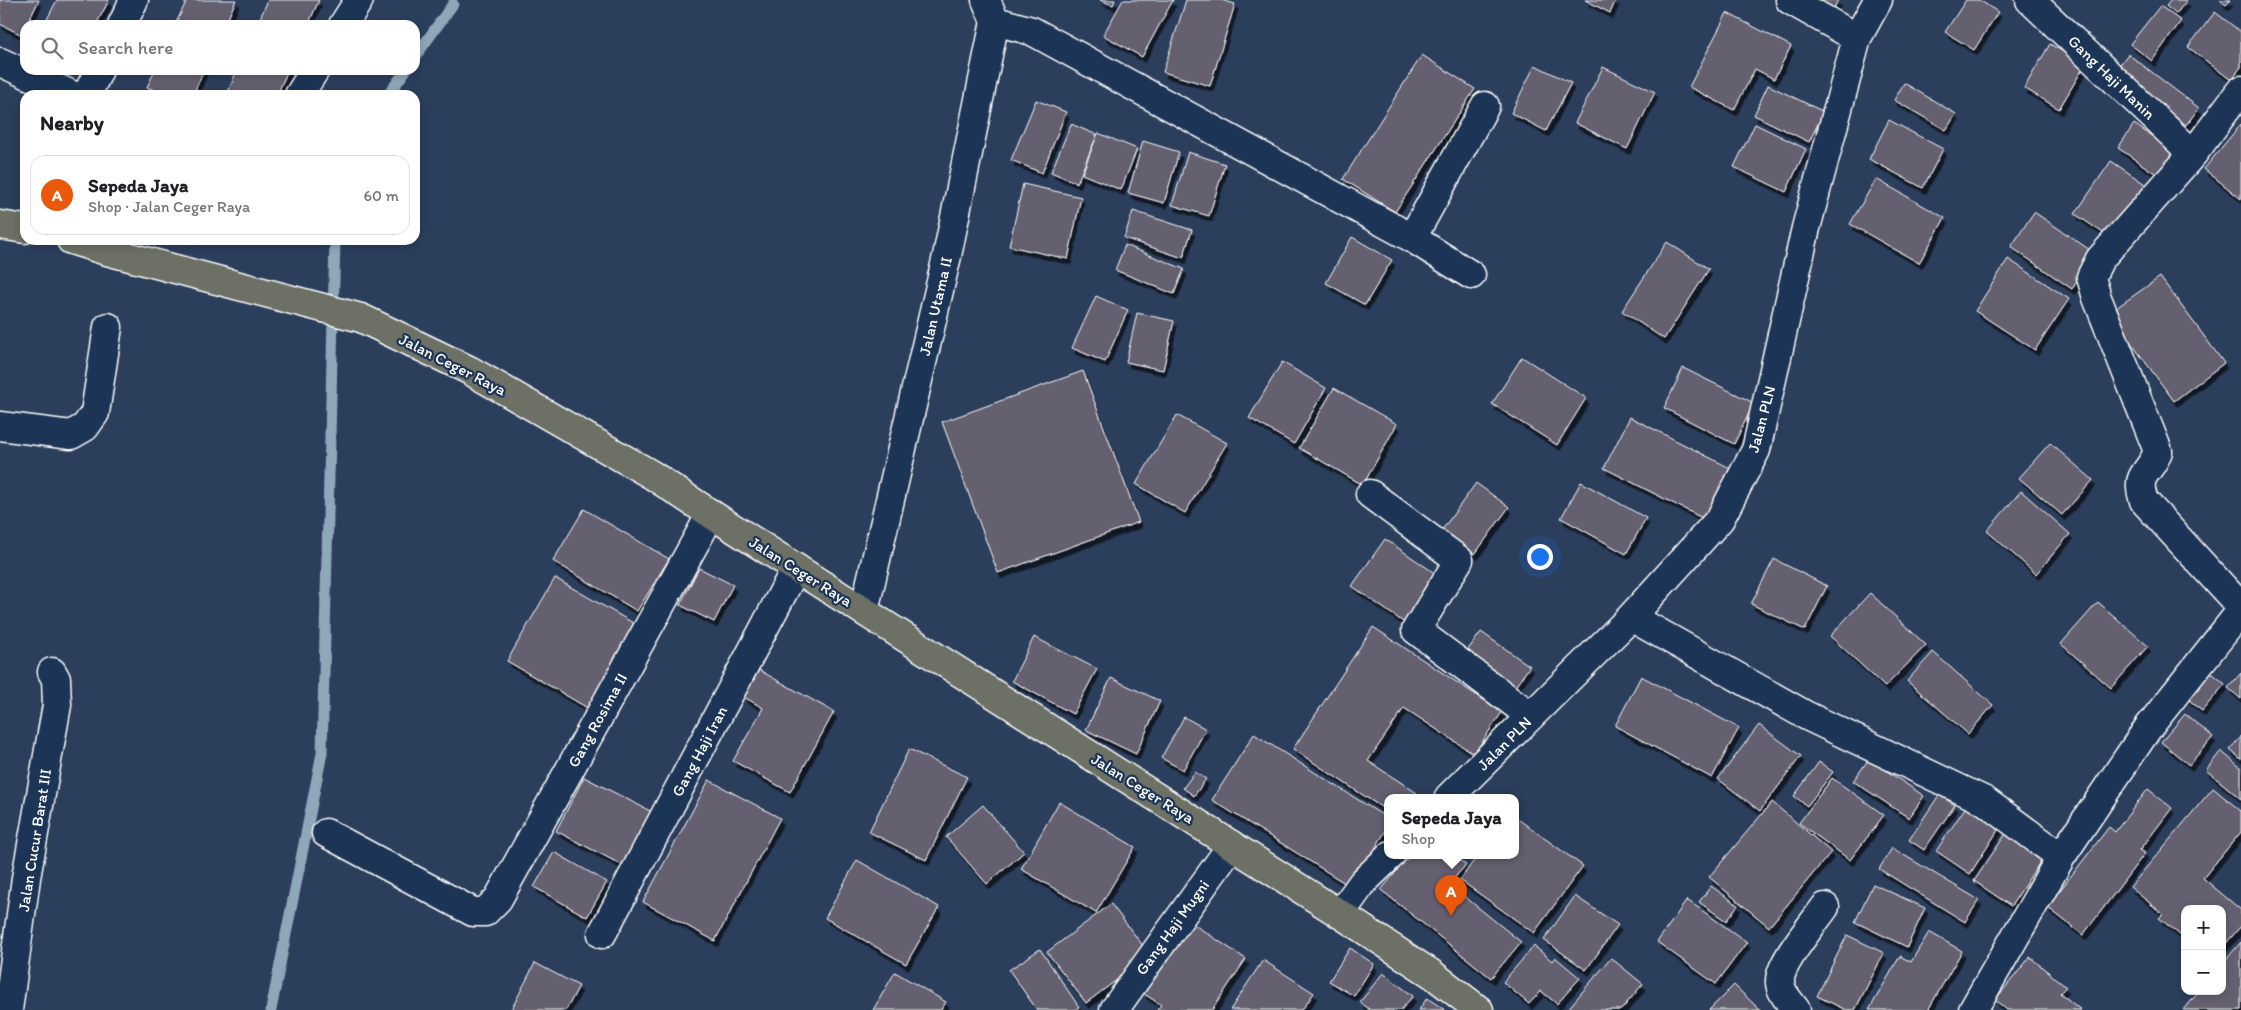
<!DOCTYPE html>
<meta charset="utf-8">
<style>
:root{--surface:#fff;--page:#f2f2f2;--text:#202124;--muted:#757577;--line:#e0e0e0;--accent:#ea580c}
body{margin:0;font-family:Itim,sans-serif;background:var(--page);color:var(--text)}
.controls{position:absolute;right:15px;bottom:15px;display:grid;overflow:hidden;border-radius:10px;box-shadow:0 2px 8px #0003}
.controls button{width:45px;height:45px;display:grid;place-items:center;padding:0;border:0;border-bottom:1px solid var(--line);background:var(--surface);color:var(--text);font:25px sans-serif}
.you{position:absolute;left:1539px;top:556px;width:18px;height:18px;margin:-12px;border:4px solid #fff;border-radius:50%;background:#1a73e8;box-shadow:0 0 0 8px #1a73e833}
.badge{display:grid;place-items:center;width:32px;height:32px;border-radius:50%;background:var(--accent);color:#fff;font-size:16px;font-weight:700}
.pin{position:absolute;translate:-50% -41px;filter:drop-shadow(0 1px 2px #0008)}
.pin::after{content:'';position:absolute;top:26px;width:18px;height:15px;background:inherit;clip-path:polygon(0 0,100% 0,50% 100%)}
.popup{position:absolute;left:1384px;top:794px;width:135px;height:65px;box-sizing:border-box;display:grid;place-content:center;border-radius:10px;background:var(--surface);filter:drop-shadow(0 1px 4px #0005);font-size:16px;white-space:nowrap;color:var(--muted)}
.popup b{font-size:19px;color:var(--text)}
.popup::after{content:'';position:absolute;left:50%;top:100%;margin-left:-10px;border:10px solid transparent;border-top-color:var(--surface)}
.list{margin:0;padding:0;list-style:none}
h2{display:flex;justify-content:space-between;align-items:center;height:65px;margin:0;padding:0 20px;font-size:21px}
h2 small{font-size:16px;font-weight:400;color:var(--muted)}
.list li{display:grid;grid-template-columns:32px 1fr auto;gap:15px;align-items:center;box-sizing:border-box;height:80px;margin:0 10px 10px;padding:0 10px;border:1px solid var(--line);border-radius:15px}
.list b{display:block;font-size:19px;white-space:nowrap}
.list p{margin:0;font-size:16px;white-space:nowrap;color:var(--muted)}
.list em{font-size:16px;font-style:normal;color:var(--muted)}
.icon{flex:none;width:28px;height:28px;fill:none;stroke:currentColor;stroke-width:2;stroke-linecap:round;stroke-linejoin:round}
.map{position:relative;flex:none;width:2241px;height:1010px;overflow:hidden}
.search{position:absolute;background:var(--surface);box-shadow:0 2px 8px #0003;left:20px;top:20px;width:400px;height:55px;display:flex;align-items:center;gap:12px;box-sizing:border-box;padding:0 18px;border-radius:15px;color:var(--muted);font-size:19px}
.panel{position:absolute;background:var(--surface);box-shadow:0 2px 8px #0003;left:20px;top:90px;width:400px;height:155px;border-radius:15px}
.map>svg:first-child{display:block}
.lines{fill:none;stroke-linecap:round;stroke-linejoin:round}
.stream{stroke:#8fa8b9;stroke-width:11}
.building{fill:#656170;stroke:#fff;filter:url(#shadow)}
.minor-casing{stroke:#fff;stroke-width:31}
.major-casing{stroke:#fff;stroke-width:31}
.minor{stroke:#1d3557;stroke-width:28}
.major{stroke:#6c7065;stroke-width:28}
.labels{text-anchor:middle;stroke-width:4.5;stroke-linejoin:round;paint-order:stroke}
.street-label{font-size:16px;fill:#fff;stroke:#1d3557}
</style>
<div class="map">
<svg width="2241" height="1010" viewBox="0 0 2241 1010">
<defs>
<filter id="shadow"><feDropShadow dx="3" dy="5.5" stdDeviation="0" flood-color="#0009"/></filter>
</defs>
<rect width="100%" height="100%" fill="#2b3e5c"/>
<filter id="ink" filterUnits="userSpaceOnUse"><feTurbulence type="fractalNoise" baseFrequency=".02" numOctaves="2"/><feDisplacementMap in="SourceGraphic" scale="10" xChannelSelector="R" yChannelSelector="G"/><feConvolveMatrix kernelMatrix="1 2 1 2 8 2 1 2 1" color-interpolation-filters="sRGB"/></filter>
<g filter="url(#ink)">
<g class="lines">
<path class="stream" d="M415 57 453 4
M388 95 406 70
M271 1010 322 753 335 240"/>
</g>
<path class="building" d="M0 0H39L22 35 0 24Z
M57 0H109L96 25H44Z
M187 0H236L225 25H175Z
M268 0H319L308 25H257Z
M1100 0H1115L1113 5Z
M1123 0H1173L1142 57 1103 35Z
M1186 0H1221L1235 4 1210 86 1163 72Z
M1585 0H1616L1610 13Z
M1793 0H1838L1829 18Z
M1966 0H1979L1998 12 1974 50 1945 32Z
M2171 0H2187L2176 14 2166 6Z
M2220 0H2230L2226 5Z
M2160 6 2181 21 2152 61 2130 44Z
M2215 12 2241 32V67L2231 80 2188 47Z
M1727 13 1791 46 1774 79 1755 69 1734 110 1689 87Z
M2050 44 2085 65 2059 109 2024 88Z
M2128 54 2199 108 2186 125 2115 71Z
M1422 55 1475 89 1395 212 1343 179Z
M1535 65 1571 83 1546 131 1511 113Z
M1603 67 1655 92 1627 149 1575 123Z
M155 70H204L193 95H166L147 87Z
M237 70H288L277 95H227Z
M1904 83 1956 114 1946 130 1894 100Z
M1768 85 1824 112 1809 142 1754 115Z
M1036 100 1066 112 1042 173 1011 160Z
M1889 120 1943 149 1923 188 1869 159Z
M1071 124 1097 135 1077 183 1051 172Z
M1755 124 1806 149 1786 192 1734 167Z
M2134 124 2181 156 2165 180 2118 148Z
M2241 124V199L2204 169Z
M1098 133 1137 149 1121 190 1082 174Z
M1143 141 1179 152 1164 203 1128 193Z
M1188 152 1225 164 1209 216 1172 205Z
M2111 161 2148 186 2112 239 2075 214Z
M1876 179 1945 218 1919 263 1850 224Z
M1023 184 1081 197 1068 259 1009 246Z
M1133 211 1192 230 1183 258 1124 238Z
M2034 212 2096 254 2072 289 2011 247Z
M1352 237 1392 260 1365 305 1326 283Z
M1667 242 1709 269 1664 339 1622 311Z
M1125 245 1184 269 1174 294 1115 270Z
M2008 259 2069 299 2035 350 1975 311Z
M2160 277 2224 363 2174 401 2109 313Z
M1096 296 1128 310 1105 362 1072 348Z
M1137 313 1174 321 1163 370 1126 362Z
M1522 357 1586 398 1557 445 1492 404Z
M1282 362 1326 388 1294 444 1249 418Z
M1683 368 1754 403 1734 444 1664 408Z
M1083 371 1139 522 998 573 942 422Z
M1334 388 1397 424 1363 485 1299 448Z
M1177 415 1227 443 1185 513 1136 484Z
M1630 417 1730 468 1704 519 1604 468Z
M2050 443 2093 480 2062 515 2019 478Z
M1581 482 1646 518 1626 554 1561 518Z
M1476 483 1509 507 1475 554 1442 530Z
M2021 491 2070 534 2036 574 1987 531Z
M584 509 669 559 637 611 553 561Z
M1385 539 1439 576 1406 624 1352 586Z
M1774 559 1827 586 1805 630 1751 604Z
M699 568 733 585 714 622 680 605Z
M555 578 640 627 591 710 507 661Z
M1870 593 1926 645 1885 687 1830 636Z
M2098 602 2148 646 2111 688 2061 644Z
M1373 627 1502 712 1474 754 1404 708 1368 761 1417 793 1414 797H1387V811L1293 749Z
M1481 632 1530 666 1510 694 1461 659Z
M1034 637 1097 669 1073 714 1012 681Z
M1933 652 1993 705 1968 734 1907 681Z
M2205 667 2225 684 2202 711 2182 694Z
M759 670 834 712 790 792 733 761 763 708 744 697Z
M2241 673V699L2228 688Z
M1641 676 1739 728 1712 778 1615 726Z
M1111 678 1160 701 1136 754 1086 730Z
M2185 714 2213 737 2189 765 2161 742Z
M1184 717 1206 729 1183 770 1161 758Z
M1759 725 1801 756 1760 811 1718 779Z
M1254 734 1387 818V829L1351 887 1212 800Z
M2241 737V759L2230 750Z
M909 749 967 777 926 860 869 832Z
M2221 751 2241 768V799L2206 770Z
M1869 759 1924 796 1909 818 1853 781Z
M1819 762 1833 772 1807 806 1794 796Z
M1195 772 1206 779 1194 796 1183 788Z
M584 777 654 813 626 867 556 831Z
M1832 778 1884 815 1850 860 1799 823Z
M709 780 780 818 715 941 643 902Z
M2213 788 2241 811V832L2203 878 2241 910V926L2222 948V909H2185V939L2159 918 2163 914 2130 887Z
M2148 789 2172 808 2140 850 2145 853 2083 935 2047 907 2109 827 2115 832Z
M1939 795 1955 805 1924 850 1909 840Z
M1059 802 1135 847 1096 913 1021 869Z
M1772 802 1831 852 1769 927 1709 877Z
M983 805 1024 852 987 884 946 837Z
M1967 805 2000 827 1970 874 1936 851Z
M1515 817 1583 866 1534 933 1460 880 1478 855H1515Z
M2007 832 2044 856 2011 906 1974 881Z
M1892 848 1979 900 1965 922 1879 869Z
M554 852 607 882 587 917 534 887Z
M1410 855H1454L1466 865 1449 884 1521 942 1491 978 1381 890Z
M857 860 939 907 906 964 825 918Z
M1873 884 1925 908 1907 947 1855 922Z
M1711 886 1738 905 1726 921 1699 902Z
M1575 896 1618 925 1586 970 1544 940Z
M1687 900 1747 942 1716 984 1657 942Z
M1111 904 1150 955 1086 1003 1047 952Z
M1190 922 1246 959 1212 1010H1157L1161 1005 1143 993Z
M1929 932 1962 951 1928 1010H1869L1900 956 1911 962Z
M1847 935 1884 953 1855 1010H1846L1817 996Z
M2241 942V1010H2184L2199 991H2222V964Z
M1534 946 1552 961 1555 957 1580 978 1557 1004 1541 991 1529 1004 1503 982Z
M1350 948 1374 964 1354 996 1329 981Z
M1040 949 1079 1007 1075 1010H1037L1009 970Z
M2030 957 2066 987 2060 993 2081 1010H2007L1995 1000Z
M1611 958 1643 984 1621 1010H1567Z
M1263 960 1314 993 1302 1010H1230Z
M535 963 579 986 566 1010H511Z
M895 972 946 1002 941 1010H873Z
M1383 973 1413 996 1401 1010H1370L1360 1002Z
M1734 985 1760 1010H1709Z
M1427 998 1445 1010H1419Z"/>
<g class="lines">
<g class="minor-casing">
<path id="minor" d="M1790 0 1857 38
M2030 0 2193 154
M995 21 1032 31 1412 238 1471 275
M122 25 134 0
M343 25 359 0
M0 62 72 95
M2241 90 2193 154 2100 259 2091 277 2097 298 2158 451C2150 475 2134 472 2144 501L2241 607
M87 95 99 70
M299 95 315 70
M1412 238 1485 106
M0 426 71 435 85 427 95 413 108 327
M1370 494 1459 560 1416 630 1531 716
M864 611 947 256 995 21 986 0
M1631 617 1807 716 1985 801 2061 857
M1449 797 1631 617 1720 519 1756 450 1806 228 1857 38 1878 0
M326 833 473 912H485L498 899 711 514
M1340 914 1363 882 1391 855
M602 934 796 568
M8 1010 26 878 57 705 56 679 52 672
M1114 1010 1232 845
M1796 1010C1790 1002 1779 991 1780 980 1781 961 1814 923 1825 907
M1973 1010 2061 857 2148 728 2241 611"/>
</g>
<g class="major-casing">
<path id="major" d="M0 225 25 229
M71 240 103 250 361 318 469 370 652 475 711 514 1340 914 1432 974 1479 1010"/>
</g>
<use href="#minor" class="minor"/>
<use href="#major" class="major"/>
</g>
</g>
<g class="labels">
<g class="street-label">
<text transform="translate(2112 77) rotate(44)" y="6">Gang Haji Manin</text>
<text transform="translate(935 306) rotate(-77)" y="6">Jalan Utama II</text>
<text transform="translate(453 364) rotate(27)" y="6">Jalan Ceger Raya</text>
<text transform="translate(1761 419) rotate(-75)" y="6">Jalan PLN</text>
<text transform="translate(801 571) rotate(32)" y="6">Jalan Ceger Raya</text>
<text transform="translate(597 720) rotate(-61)" y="6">Gang Rosima II</text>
<text transform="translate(1504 743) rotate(-45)" y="6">Jalan PLN</text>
<text transform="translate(699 751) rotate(-62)" y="6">Gang Haji Iran</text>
<text transform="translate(1143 788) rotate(32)" y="6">Jalan Ceger Raya</text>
<text transform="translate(34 840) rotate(-81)" y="6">Jalan Cucur Barat III</text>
<text transform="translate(1172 927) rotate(-54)" y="6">Gang Haji Mugni</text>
</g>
</g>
</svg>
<div class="controls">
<button>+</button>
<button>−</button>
</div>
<div class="you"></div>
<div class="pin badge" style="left:1451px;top:916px">A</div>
<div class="popup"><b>Sepeda Jaya</b>Shop</div>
<div class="search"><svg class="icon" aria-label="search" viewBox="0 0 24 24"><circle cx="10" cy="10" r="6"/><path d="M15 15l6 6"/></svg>Search here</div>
<section class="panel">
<h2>Nearby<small></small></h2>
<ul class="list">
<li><span class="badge">A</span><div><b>Sepeda Jaya</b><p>Shop · Jalan Ceger Raya</p></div><em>60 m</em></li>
</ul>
</section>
</div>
